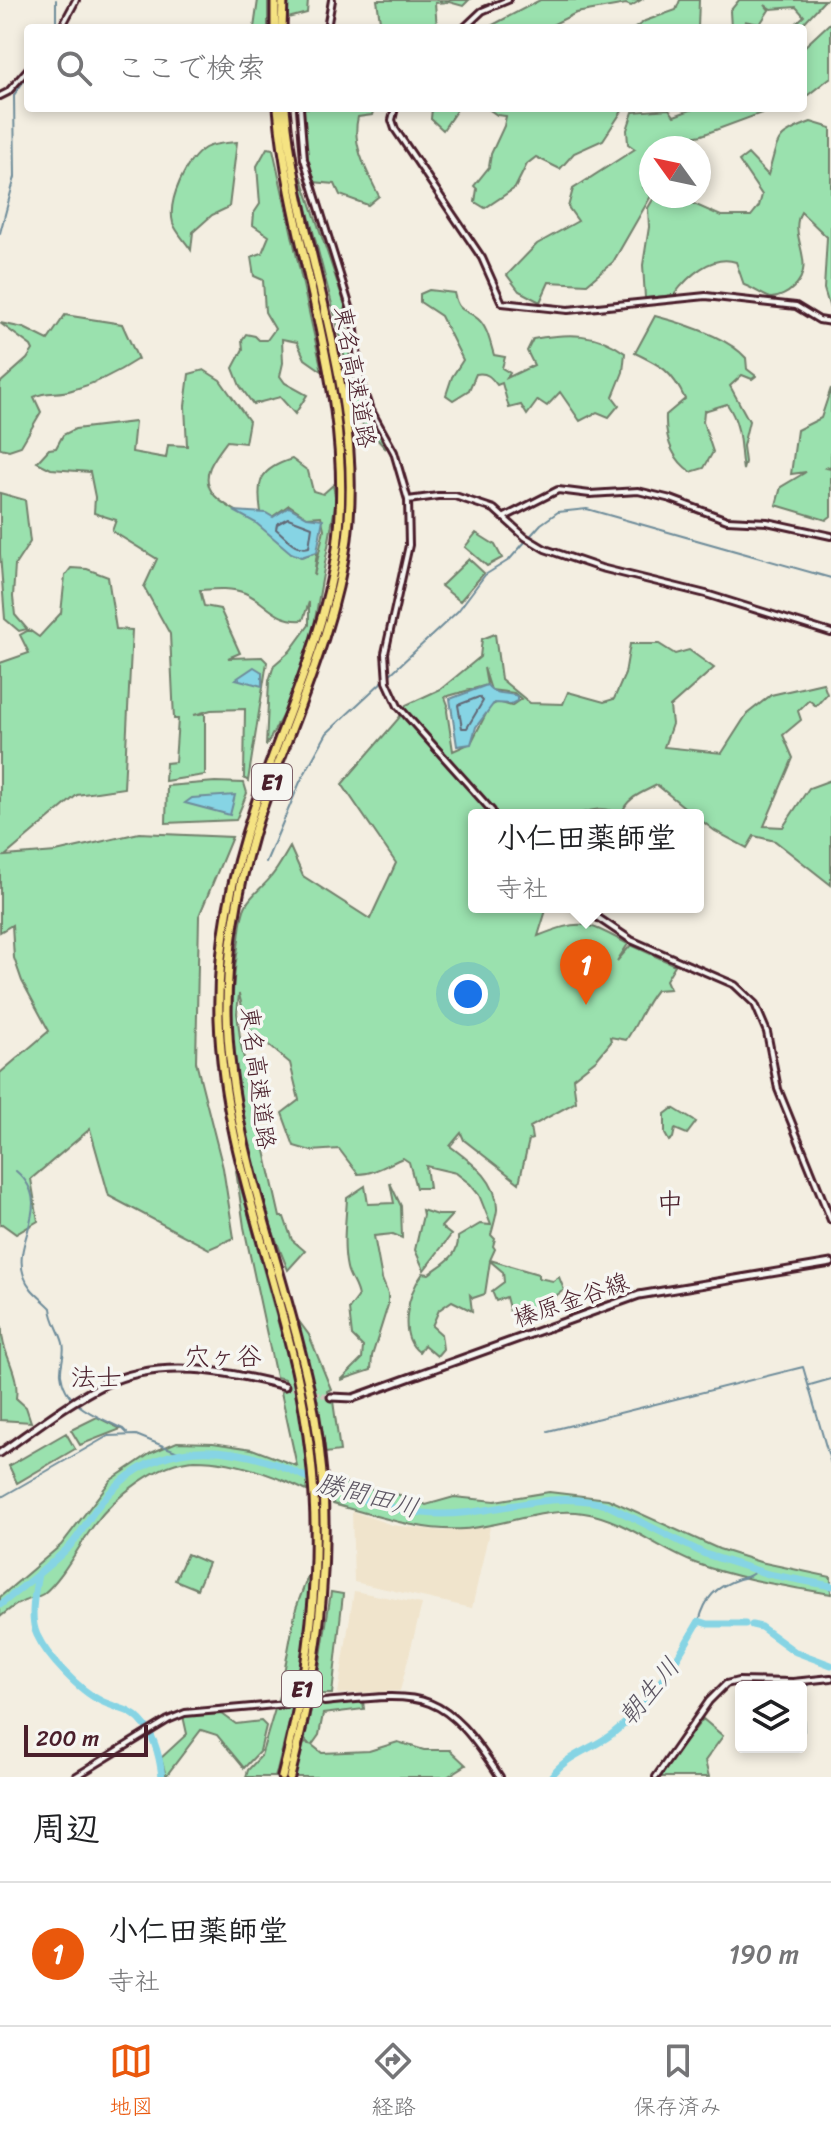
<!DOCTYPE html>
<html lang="ja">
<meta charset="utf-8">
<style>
:root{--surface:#fff;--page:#f2f2f2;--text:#202124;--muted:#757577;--line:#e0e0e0;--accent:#ea580c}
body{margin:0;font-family:Sriracha,"Klee One",sans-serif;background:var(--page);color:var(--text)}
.controls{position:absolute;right:24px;bottom:24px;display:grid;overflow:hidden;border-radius:8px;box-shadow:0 4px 12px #0003}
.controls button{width:72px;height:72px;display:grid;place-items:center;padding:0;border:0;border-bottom:2px solid var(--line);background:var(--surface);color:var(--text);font:40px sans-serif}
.compass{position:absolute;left:639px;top:136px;width:72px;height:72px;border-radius:50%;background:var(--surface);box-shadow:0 4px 12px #0003;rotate:303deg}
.scale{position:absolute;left:24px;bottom:20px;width:124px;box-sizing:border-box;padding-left:8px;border:4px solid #4a1f2b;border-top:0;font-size:22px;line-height:28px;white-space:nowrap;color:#4a1f2b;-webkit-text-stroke:6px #f6f6f2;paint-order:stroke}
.you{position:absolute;left:468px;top:994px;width:28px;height:28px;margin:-20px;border:6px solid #fff;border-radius:50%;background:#1a73e8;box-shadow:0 0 0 12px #1a73e833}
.badge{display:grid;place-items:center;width:52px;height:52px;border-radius:50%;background:var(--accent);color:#fff;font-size:26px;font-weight:700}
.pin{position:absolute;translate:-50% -66px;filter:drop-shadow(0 2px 4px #0008)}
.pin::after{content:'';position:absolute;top:42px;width:28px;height:24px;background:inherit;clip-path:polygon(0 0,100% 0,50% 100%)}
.popup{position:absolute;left:468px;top:809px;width:236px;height:104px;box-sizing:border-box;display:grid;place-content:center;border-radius:8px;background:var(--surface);filter:drop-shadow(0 2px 6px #0005);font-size:26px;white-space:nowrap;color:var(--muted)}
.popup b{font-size:30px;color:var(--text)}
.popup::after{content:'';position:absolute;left:50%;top:100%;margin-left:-16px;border:16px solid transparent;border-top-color:var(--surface)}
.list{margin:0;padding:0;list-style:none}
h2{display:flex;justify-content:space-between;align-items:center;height:104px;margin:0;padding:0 32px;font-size:34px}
h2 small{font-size:26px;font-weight:400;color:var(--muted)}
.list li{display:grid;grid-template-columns:52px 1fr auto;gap:24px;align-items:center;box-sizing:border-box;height:144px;padding:0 32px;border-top:2px solid var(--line)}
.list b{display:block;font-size:30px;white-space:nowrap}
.list p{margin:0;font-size:26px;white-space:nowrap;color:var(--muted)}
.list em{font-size:26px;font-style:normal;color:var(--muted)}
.icon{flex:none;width:44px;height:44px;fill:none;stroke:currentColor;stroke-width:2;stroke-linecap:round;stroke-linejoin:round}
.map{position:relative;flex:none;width:831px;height:1777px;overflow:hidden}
.search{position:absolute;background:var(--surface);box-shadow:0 4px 12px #0003;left:24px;right:24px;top:24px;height:88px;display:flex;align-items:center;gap:20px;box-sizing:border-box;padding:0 28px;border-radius:8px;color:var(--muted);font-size:30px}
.sheet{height:248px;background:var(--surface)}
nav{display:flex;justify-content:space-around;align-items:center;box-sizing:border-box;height:112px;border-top:2px solid var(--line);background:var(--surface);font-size:22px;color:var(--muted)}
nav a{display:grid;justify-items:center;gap:4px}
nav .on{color:var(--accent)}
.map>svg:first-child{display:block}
.built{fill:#f0e4cc}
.green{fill:#9ae1ae;stroke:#72806c;stroke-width:2;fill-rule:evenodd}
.water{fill:#86d4e4;stroke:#6e8c9a;stroke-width:2}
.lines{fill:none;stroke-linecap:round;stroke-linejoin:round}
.shore{stroke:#626775;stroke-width:2}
.stream{stroke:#6e8c9a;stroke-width:2}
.river{stroke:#86d4e4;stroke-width:7}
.tertiary-tunnel{stroke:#d1c5bd;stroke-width:4;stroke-dasharray:4 2;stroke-linecap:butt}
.secondary-tunnel{stroke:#d1c5bd;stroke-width:5;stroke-dasharray:5 2.5;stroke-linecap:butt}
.tertiary-casing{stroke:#4a1f2b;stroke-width:10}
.secondary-casing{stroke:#4a1f2b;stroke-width:11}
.motorway-casing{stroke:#4a1f2b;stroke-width:13}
.tertiary{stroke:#f6f6f2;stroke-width:4}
.secondary{stroke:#f6f6f2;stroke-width:5}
.motorway{stroke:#f5e382;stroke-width:7}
.labels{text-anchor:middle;stroke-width:7;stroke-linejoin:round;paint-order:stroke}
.shield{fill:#f6f6f2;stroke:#7e6067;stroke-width:2}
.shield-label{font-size:22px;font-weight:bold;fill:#4a1f2b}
.street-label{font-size:24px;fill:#4a1f2b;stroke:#f6f6f2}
.neighbourhood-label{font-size:26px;fill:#4a1f2b;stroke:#f6f6f2}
.water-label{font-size:26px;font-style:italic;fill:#5c5562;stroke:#f6f6f2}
.quarter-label{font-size:28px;fill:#4a1f2b;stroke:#f6f6f2}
</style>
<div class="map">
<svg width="831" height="1777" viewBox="0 0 831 1777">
<rect width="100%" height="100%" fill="#f3eee1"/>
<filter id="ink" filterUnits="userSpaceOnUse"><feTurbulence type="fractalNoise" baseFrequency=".0125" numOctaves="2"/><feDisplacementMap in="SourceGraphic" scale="16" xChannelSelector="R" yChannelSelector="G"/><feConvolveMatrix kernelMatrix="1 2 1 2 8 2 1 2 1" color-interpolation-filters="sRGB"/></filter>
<g filter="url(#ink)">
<path class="built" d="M352 1511 392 1525 443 1531 490 1527 472 1608 354 1582Z
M354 1591 422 1604 400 1691 338 1694Z"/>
<path class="green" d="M258 0H268V28H254Z
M288 0H308L307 13 288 18Z
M377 0H469L463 6 449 2 435 3 437 28H381Z
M540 0H641L631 6 626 4 576 13 546 28H487Z
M680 0H699L698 28H635L645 21 676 10Z
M739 0H825L799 28H791L804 16 796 7 771 9 765 5 769 10 760 24 744 21 759 26 758 28H731L730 11Z
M831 22V77L803 99V48Z
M304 108H374L372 115 358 117C351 144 367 172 379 196L368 205 340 195 335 184 313 182 304 145Z
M432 108H458L443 130 431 119Z
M487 108H624L603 140 574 153 560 169 536 157 527 164 515 188 485 208 475 202 477 189 474 186 489 167 491 154 504 126 506 116 497 115Z
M696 108H775L702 135 675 140 672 148H651V181L643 187 651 196 613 262 587 284 549 282 540 302 519 291 507 275 537 244 578 221 568 207 573 189 635 149 628 144 627 130 633 112 669 109 674 116Z
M811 122 831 128V312L824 289 827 237 801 212C787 237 819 264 793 288 788 293 779 298 771 298 767 298 753 288 744 285L736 262C712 254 688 276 674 295L645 298 643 265 649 227 648 208 655 196H683L687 201 721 216H751L759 206 762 195 739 161 748 154 768 175C779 139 773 136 811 122Z
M237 142 229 207 212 215 193 232 191 250C186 242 176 232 173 223 167 201 186 160 205 148 214 143 226 143 237 142Z
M267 148 273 149 322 371 305 359 297 342 282 339 283 363 280 376 285 383 307 395 295 414 280 397 253 404 240 386 233 368 243 349 242 340 246 334 255 336 259 340H267L275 329 265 312 263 280 254 276 251 257 262 253 269 236 253 225 254 213 260 204 257 166Z
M302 178 345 305 352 385 358 390 386 449 362 423 352 418 343 347 300 181Z
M429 290 454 293C459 315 465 307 478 319 488 328 490 343 494 355L505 357 502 368 510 373 507 378 534 365 527 351 533 339C568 333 597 332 625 353L623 372 613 397 619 405 609 417 597 412 580 421 560 392 547 406 538 400 527 415 521 405 509 408 502 383 497 385C491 377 487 372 476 374L469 390 453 400 446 395 452 377 463 360 441 316 420 302V294Z
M65 315 122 324 138 359C118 372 94 384 72 390 58 395 47 390 34 397L41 412 21 446 9 450 0 448V383L27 359 33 350 31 346 0 323 24 328 48 340Z
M655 316C682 323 728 337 746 358L747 369 756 376 752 379 742 375 730 386 749 421 743 446 745 462 743 470C739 445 742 426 727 404L704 411 703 422 713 452 704 468 691 472C671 458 665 438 666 415L685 399C672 371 662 366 635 353Z
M204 370 220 380 249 421 245 443 227 441C221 449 214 458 210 467 197 499 239 510 257 523 273 534 284 548 301 557L317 552 314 576 324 529 321 516 307 517 289 505 272 517 261 513C256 480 260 469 292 459L308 471 313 491 323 494 333 485 336 501 313 631 286 709 266 746 269 681 274 665 290 651 309 625V602L303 620C274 622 267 602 245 593 231 587 214 589 200 590L204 606 220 609 240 653 228 658 262 657 267 662 248 781 244 778 245 709 211 710 194 715 205 713V775L165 781 166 763 175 762 178 719H174L170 634 144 587 157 559 112 531 116 520 94 513 95 497 90 472 51 469 37 462 49 449 56 448 63 435 75 429 135 422 132 452 166 458 168 445 187 446 185 406 189 374Z
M831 388V466L826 468 831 469V516L826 520 776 505 781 487 806 472 791 474 797 430 821 418Z
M0 493 25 500 30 542 15 565 13 597 15 615 27 629 19 631 5 619 0 554Z
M476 533 495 545 502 558 487 566 465 547Z
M469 559 484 573 460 601 441 586Z
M71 568 87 569 108 577 116 629 132 630 124 788 77 795 5 856 56 852 139 833 232 837 199 916 196 1062 223 1168 234 1238 209 1249 109 1196 90 1129 31 1179 38 1221 16 1234 2 1224 0 1225V1073L49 1031 22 981 14 958 12 925 0 932V663L29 653 20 635 29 630 39 637 61 613 65 576Z
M495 634 501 679 530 703 563 704 568 692 604 702 614 699 625 674 630 644H659L675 654 689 650 714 668 670 707 672 724 664 747 722 753 747 714 771 695 823 683 827 694 816 706 809 700 798 711 801 720 783 735 793 758 764 826 783 827 809 788 831 780V885L775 841 754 836 747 848 715 831 698 818V815H694L657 785C644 792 625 798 622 814 597 805 594 811 572 815 547 819 501 815 474 815V907H547L538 936C583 918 586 922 628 944L617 961 631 945 675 965 666 980 670 989 656 990C643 1006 638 1023 626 1040L610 1037 611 1042 597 1059 573 1078 576 1102 530 1127 532 1139 529 1140 519 1183 464 1140 461 1133 450 1146C471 1162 498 1180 497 1210 496 1218 493 1227 491 1235L495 1239 493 1246 495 1249 490 1260 538 1274V1278L553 1281 559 1277 564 1290 543 1305 546 1310 510 1312 506 1297 496 1301 492 1291 504 1282 503 1272 490 1261 485 1294 473 1298 470 1295 472 1311 452 1301 439 1310 432 1326 441 1334 443 1349 437 1356 424 1345 419 1352C397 1335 408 1293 423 1273L429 1274C443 1263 459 1257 458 1237L480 1224 491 1225 479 1195 470 1184 456 1173 426 1166 429 1188H416L409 1162 403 1158C388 1164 374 1174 358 1174L339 1149 311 1151 294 1146 282 1113 299 1100 290 1063 247 1027 239 994 237 1013 241 1045 280 1217H284L292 1240 305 1251 288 1270C246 1169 220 1057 238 947 240 935 240 916 246 905 251 895 263 887 270 878 278 869 284 857 290 847L303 876 370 919 396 863 342 784 399 718 406 705 441 689 480 657 482 639ZM484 668 491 690 514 693 521 699 511 706 498 702 490 706 471 743 453 751 447 711 448 705 445 697 487 685Z
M215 782 244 783 247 793 236 820 166 823 167 786Z
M673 1108 696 1122 687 1134 675 1129 673 1138 669 1141 665 1134V1114Z
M236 1170 302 1409 311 1472 307 1491C274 1475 233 1460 195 1460 159 1461 114 1497 94 1525 80 1544 62 1579 43 1594 37 1598 27 1599 20 1603 13 1606 6 1612 0 1617V1597L61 1545 111 1480 151 1453 177 1442 213 1443 252 1449 297 1466 281 1392 286 1390 285 1379 276 1377 244 1227Z
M390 1183 401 1206 402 1238 393 1234 374 1236 382 1279 388 1294V1305L372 1356 371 1370 341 1380 362 1359 363 1347 352 1336 349 1309 358 1297C357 1286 349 1278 347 1268 342 1245 346 1220 347 1198L365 1186 368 1204 394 1203Z
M422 1210 437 1215H452L441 1227 451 1235 424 1270 415 1250 423 1215Z
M298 1320 309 1335 331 1389 327 1391 328 1399 333 1401 340 1451 326 1453Z
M0 1325 2 1327C0 1352 20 1371 16 1398L26 1407 31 1422 0 1420Z
M97 1417 121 1429 80 1445 71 1430Z
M66 1433 75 1449 17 1483 9 1466Z
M333 1480 413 1498 426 1505 454 1497 495 1501 549 1492 608 1499 719 1549 760 1562 831 1577V1594C785 1586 738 1579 695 1563 658 1549 624 1519 584 1513 545 1507 503 1526 464 1529 421 1532 374 1515 333 1504Z
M187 1554 208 1563 197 1589 175 1580Z
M308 1576 311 1577 299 1683 277 1771 275 1777H246L248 1770 261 1756 281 1689 296 1608Z
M331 1592 343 1594 332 1694H315Z
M363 1701 364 1709 323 1714 319 1735 312 1745 322 1753 369 1751 398 1742 424 1750H450L466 1765 447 1777H295L304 1743 309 1744 304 1739 312 1706Z
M222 1714 236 1724 261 1721 266 1726 260 1751 244 1768 217 1735 201 1730 166 1776 161 1758 187 1734 183 1716Z
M703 1719 723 1736 705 1761 709 1777H658Z"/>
<path class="water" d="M289 507 307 517 323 519 317 552 301 557 291 553 256 523 234 511 266 513 273 517Z
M254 667 262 672V686L236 679Z
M487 685C496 697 506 691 517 696V701L511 704 494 703 476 727 471 744 457 746 450 699Z
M235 795 230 815 185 803 192 798Z"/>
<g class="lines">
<path class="shore" d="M288 518 312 527 309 547C296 551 286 537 276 529L277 524Z
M479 697 483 701 467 728H462L458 705Z"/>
<path class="stream" d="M56 0V28
M0 233 15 177 14 95 28 75
M266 862 300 782 327 733 458 611 485 575 509 560 541 524 558 512 587 509 831 578
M16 1171C56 1205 11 1240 24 1276 29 1291 42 1298 51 1308 52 1321 60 1331 63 1343 66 1354 60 1364 61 1374 65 1407 98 1416 123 1429L127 1433
M810 1385 831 1379
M548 1431 803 1367 831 1464
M0 1498 108 1436 136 1435 178 1452
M699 1621C706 1597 715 1587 739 1579 747 1577 751 1576 757 1570
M819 1676 831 1674
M804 1731 802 1692 809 1684"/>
<path class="river" d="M38 1574C35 1592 29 1618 37 1635 47 1657 80 1691 101 1701 115 1708 130 1709 140 1720 154 1734 160 1758 162 1777
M0 1605C23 1586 49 1567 70 1546 82 1533 90 1515 102 1501 149 1446 207 1441 273 1463 296 1471 317 1484 340 1492 367 1501 395 1510 423 1513 489 1520 546 1486 609 1506L705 1554 768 1574 831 1586
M752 1625 761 1627 794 1651
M796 1652 831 1665
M551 1777C566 1755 591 1750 612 1734 654 1702 673 1665 699 1621L708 1624H745"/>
<path class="tertiary-tunnel" d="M286 1704 324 1702"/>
<path class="secondary-tunnel" d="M285 1386 331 1397"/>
<g class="tertiary-casing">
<path id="tertiary" d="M61 28 76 0
M327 28 332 0
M464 28 482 11 508 0
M0 96 8 92 28 69
M300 108 304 159 354 320 360 381 369 407 394 452 408 500 409 545 385 653 387 682 398 706 492 811
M395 108 392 120 395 129 482 258 502 303 568 310 706 296 796 306 819 320 831 322
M408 500 438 496H455L494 509 525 537 545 549 601 568 706 594 831 633
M505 517 558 490 590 494 638 491 671 499 727 520 767 522 831 536
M582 907 631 940 735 985 755 1004 767 1032 778 1089 831 1220
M324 1702C425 1692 442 1688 500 1777
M75 1777 168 1720 185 1713 286 1704
M656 1777 709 1701 726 1684 738 1681 793 1682 831 1678"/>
</g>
<g class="secondary-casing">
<path id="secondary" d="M331 1397 353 1398 639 1295 831 1263
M0 1453C33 1430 67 1403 103 1385 161 1357 226 1371 285 1386"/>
</g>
<g class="motorway-casing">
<path id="motorway" d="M275 28V0
M282 28 283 0
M278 108C291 256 357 397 337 548 324 639 283 722 254 809 231 877 217 947 219 1019 223 1141 270 1253 296 1370 328 1511 318 1638 282 1777
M285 108C298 253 366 392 347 539 333 643 285 734 254 833 237 891 227 950 227 1010 229 1150 289 1277 314 1412 336 1535 320 1657 290 1777"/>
</g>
<use href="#tertiary" class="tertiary"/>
<use href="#secondary" class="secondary"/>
<use href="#motorway" class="motorway"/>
</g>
</g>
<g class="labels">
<g class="shield">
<rect x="252" y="764" width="40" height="36" rx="6"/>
<rect x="282" y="1671" width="40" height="36" rx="6"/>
</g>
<g class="shield-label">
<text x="272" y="790">E1</text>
<text x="302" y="1697">E1</text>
</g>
<g class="street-label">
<text transform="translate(355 377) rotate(80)" y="8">東名高速道路</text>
<text transform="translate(258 1078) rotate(83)" y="8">東名高速道路</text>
<text transform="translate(571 1300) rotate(-19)" y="8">榛原金谷線</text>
</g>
<g class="neighbourhood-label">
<text x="223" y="1365">穴ヶ谷</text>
<text x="96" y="1386">法士</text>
</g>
<g class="water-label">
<text transform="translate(368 1495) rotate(15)" y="9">勝間田川</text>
<text transform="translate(649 1691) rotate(-50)" y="9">朝生川</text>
</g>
<g class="quarter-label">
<text x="670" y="1213">中</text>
</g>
</g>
</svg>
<div class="controls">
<button><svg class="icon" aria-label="layers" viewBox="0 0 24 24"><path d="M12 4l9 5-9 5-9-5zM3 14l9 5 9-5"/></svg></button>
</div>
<svg class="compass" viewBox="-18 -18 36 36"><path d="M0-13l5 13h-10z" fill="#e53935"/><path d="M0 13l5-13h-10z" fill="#757577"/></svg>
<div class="scale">200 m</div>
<div class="you"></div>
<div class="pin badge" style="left:586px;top:1005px">1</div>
<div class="popup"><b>小仁田薬師堂</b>寺社</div>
<div class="search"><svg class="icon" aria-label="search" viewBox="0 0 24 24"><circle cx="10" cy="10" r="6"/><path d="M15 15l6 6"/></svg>ここで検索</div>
</div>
<section class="sheet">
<h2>周辺<small></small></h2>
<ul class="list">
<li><span class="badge">1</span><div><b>小仁田薬師堂</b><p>寺社</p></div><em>190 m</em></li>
</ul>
</section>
<nav>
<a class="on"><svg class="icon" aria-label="map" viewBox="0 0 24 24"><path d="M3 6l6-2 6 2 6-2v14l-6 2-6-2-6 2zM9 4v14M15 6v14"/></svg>地図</a>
<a><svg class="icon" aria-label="directions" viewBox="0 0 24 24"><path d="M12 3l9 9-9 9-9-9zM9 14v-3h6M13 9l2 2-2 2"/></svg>経路</a>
<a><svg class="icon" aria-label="saved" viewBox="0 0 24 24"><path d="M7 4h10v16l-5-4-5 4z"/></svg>保存済み</a>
</nav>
